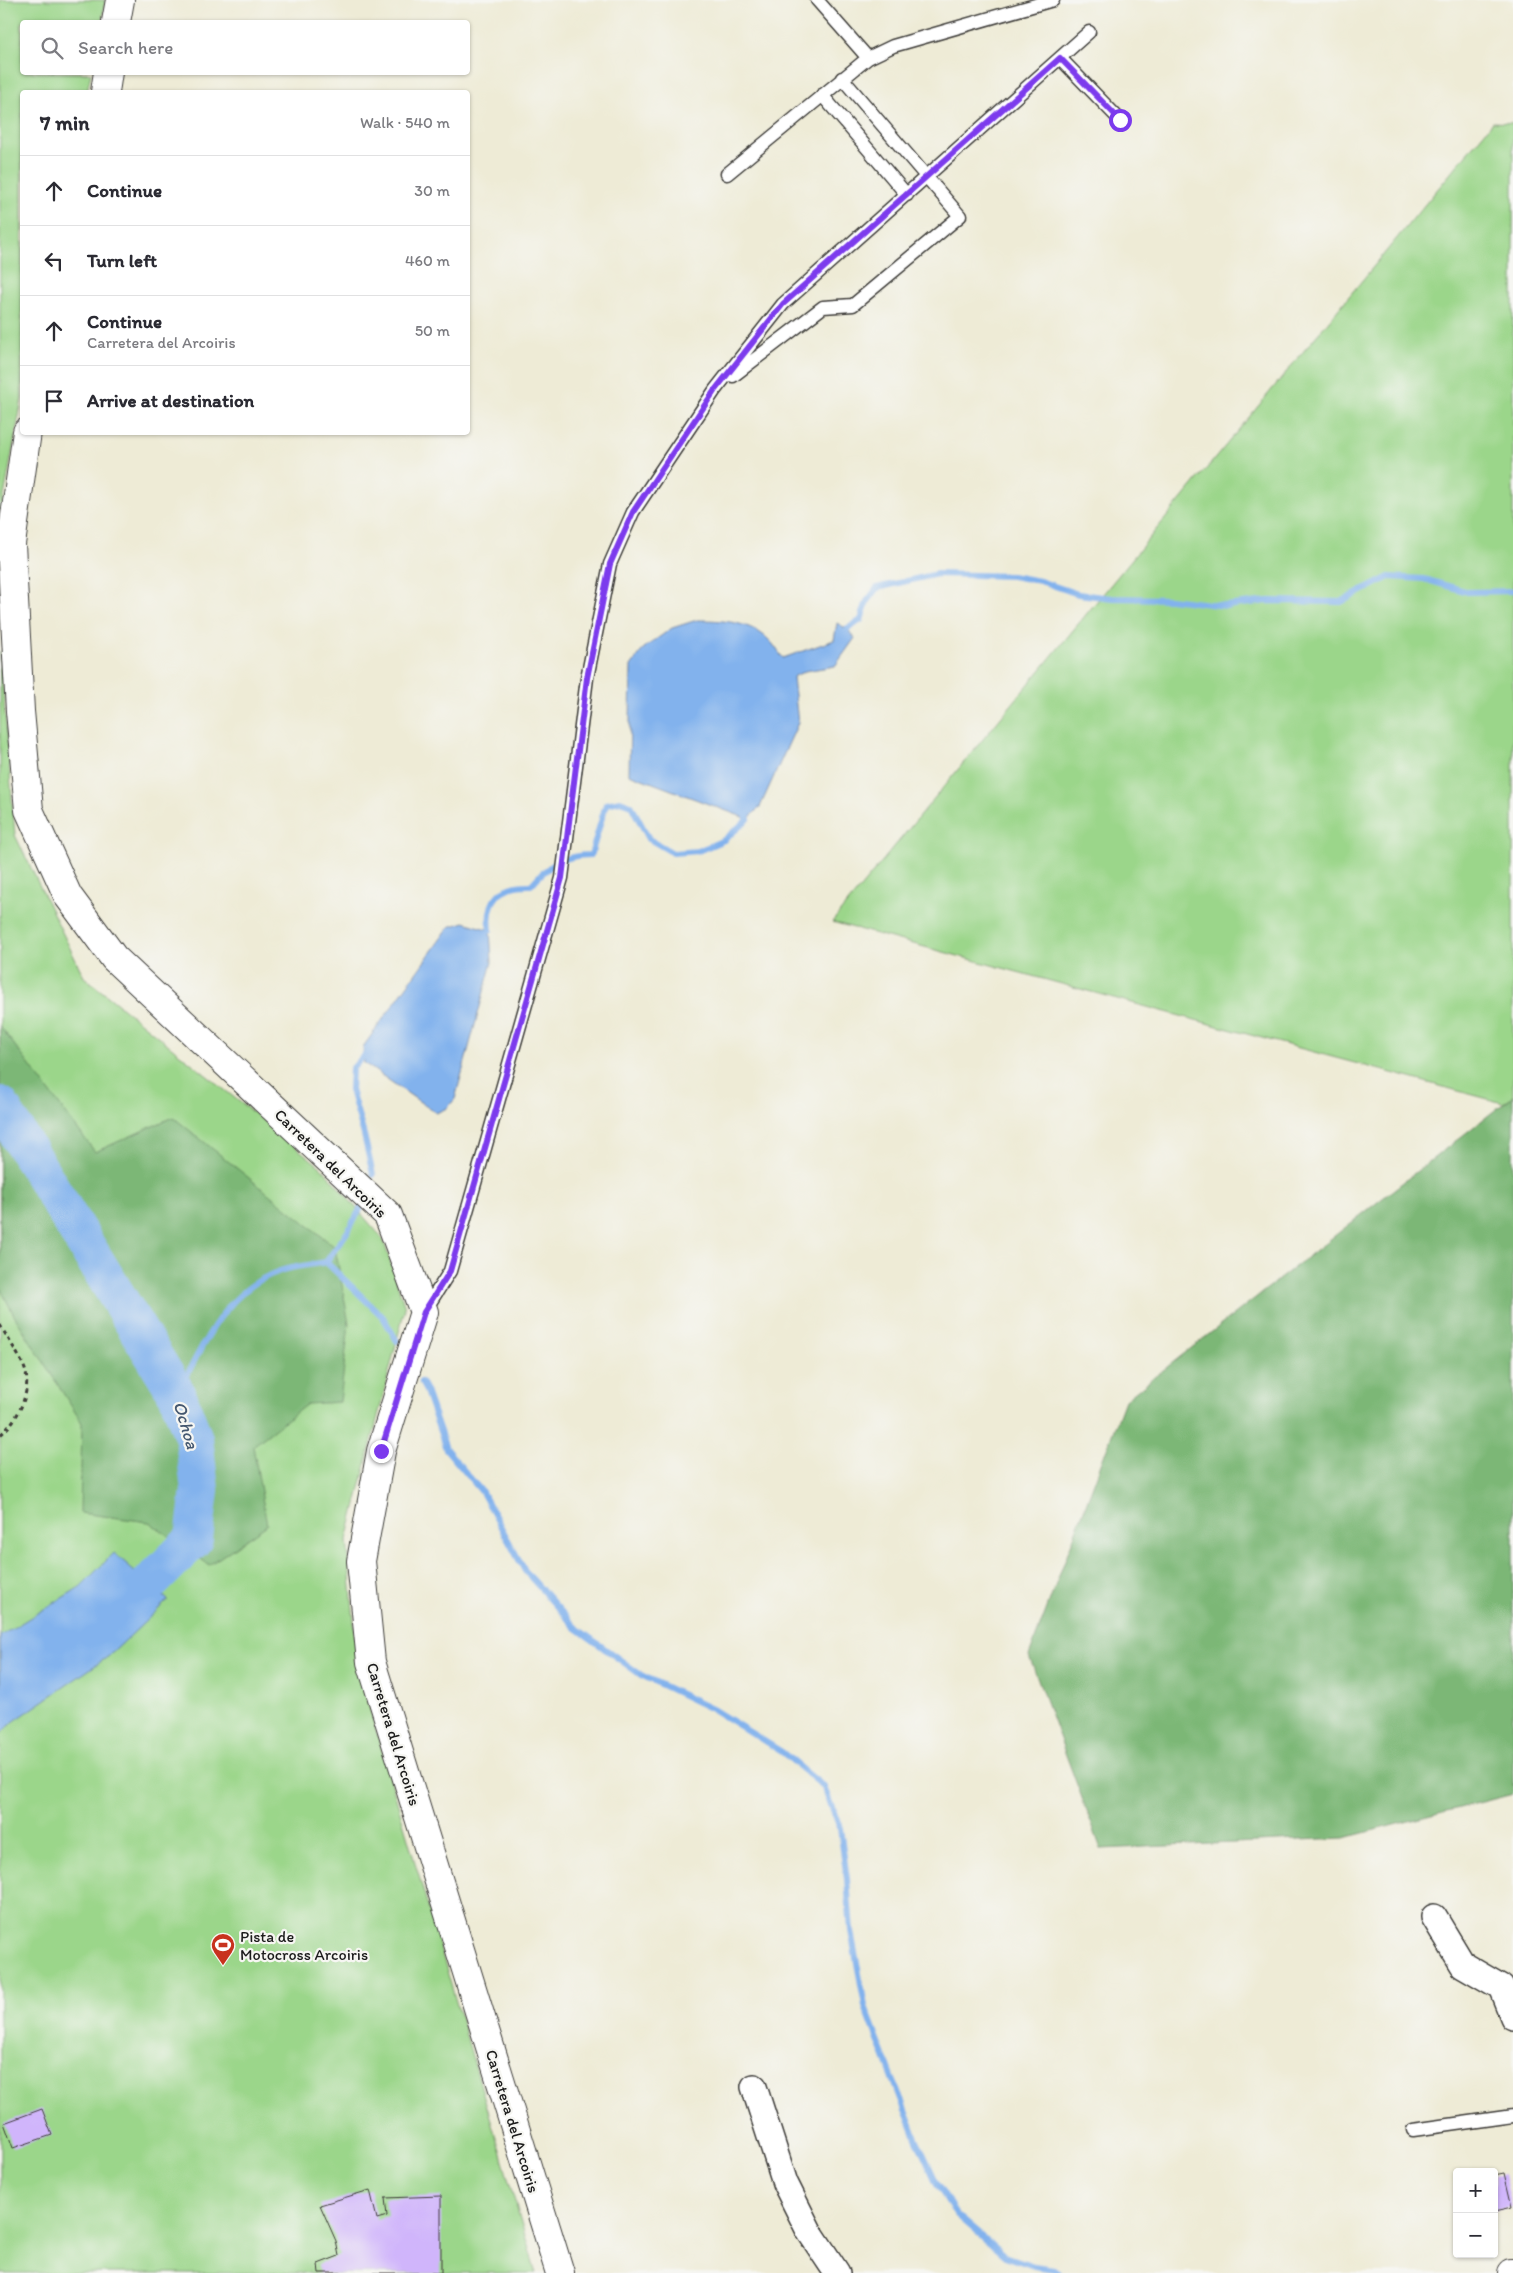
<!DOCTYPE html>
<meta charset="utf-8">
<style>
:root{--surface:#fff;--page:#f2f2f3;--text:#2b2b33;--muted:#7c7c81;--line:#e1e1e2}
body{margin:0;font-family:Itim,sans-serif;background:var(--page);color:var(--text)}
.controls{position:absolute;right:15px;bottom:15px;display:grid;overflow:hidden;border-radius:5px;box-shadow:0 1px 4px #0004}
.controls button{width:45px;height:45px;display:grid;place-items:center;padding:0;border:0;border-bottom:1px solid var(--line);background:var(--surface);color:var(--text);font:25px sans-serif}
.stop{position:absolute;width:15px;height:15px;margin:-11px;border:4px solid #7c3aed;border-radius:50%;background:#fff}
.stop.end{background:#7c3aed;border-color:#fff;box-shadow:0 1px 5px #0008}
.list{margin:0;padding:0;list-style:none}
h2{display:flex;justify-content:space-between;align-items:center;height:65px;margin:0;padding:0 20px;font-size:21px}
h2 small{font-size:16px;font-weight:400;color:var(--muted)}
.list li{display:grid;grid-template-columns:32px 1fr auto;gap:15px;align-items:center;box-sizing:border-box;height:70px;padding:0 20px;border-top:1px solid var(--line)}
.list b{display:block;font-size:19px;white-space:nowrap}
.list p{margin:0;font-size:16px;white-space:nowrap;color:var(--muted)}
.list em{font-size:16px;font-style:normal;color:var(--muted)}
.icon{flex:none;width:28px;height:28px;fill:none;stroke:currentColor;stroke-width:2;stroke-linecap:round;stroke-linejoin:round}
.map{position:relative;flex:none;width:1513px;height:2273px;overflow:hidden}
.search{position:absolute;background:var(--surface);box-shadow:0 1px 4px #0004;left:20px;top:20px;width:450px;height:55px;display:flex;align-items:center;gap:12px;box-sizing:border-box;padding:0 18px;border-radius:5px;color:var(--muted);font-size:19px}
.panel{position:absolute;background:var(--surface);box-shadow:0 1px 4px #0004;left:20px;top:90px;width:450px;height:345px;border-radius:5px}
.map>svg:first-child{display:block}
.green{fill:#9bd68a;stroke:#5c7953}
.forest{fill:#7cb776;stroke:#4c6a49}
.water{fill:#82b2ed;stroke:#4f6784}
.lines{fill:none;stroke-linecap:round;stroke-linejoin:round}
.stream{stroke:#82b2ed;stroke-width:6}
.river{stroke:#82b2ed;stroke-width:38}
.building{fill:#d0b5fb}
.service-casing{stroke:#3c3b38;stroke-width:15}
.minor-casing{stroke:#3c3b38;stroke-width:28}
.tertiary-casing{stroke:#3c3b38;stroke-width:30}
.primary-casing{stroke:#3c3b38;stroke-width:30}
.path{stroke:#3c3b38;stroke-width:3;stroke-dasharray:4 4;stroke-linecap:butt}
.service{stroke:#fff;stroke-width:12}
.minor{stroke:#fff;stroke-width:25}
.tertiary{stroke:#fff;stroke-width:28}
.primary{stroke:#fff;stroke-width:28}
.route{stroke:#7c3aed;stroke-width:6}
.labels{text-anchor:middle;stroke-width:4.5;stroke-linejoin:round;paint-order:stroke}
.street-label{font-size:16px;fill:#1c1c1c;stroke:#f6f6f2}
.poi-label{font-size:16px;fill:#1c1c1c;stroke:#f6f6f2;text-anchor:start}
.water-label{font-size:18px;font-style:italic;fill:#455870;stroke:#f6f6f2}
</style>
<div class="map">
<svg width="1513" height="2273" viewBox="0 0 1513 2273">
<rect width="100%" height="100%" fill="#f6f6f2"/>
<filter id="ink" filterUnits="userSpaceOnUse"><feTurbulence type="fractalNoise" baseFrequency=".02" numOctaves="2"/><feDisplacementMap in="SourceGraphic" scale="10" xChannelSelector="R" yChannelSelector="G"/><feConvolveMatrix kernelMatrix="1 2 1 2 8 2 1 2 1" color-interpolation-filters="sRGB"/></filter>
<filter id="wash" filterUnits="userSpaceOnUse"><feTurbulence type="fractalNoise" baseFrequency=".0096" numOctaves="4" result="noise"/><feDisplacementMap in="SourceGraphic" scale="20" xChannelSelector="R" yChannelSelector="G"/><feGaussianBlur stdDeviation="1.12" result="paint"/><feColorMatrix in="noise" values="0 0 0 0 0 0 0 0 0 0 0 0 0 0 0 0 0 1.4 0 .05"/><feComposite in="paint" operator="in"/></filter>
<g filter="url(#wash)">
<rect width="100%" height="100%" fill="#eeebd6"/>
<path class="green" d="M0 0H105L102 22H22V72L91 73 87 92H22V399L0 518Z
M1493 122 1513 123V1096L1503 1103 832 922Z
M0 651 15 835 84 977 322 1168 383 1239 405 1308 347 1540 358 1669 536 2273H0Z"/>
<path class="forest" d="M0 1026 95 1152 173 1117 335 1247 349 1324 340 1402 307 1404 253 1446 267 1525 209 1565 149 1522 80 1513 82 1423 15 1317 0 1288Z
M1513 1096V1794L1344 1838 1101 1849 1029 1656 1125 1400Z"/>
<path class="water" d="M697 620C721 620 749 621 768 639 774 644 778 652 783 658L834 640 837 623 847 629 855 638 835 666 805 671 793 677 798 723 760 807 748 819 629 774 631 666 644 648 672 628Z
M464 922 490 930 492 962 455 1099 447 1108 436 1113 364 1063 363 1047 449 927Z
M114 1553 168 1600 109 1656 13 1722 0 1735V1636L80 1587Z"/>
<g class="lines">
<path class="stream" d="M844 637 847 629 861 620 867 601 877 588 937 574 1012 576 1040 581 1078 594 1112 598 1170 599 1226 606 1268 601 1341 602 1389 577 1424 579 1468 592 1513 591
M485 935 490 930C486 899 501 884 531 885 548 865 564 855 591 855L606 804 620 801 631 805 649 839 673 853 698 851 724 840 748 819 745 811
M370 1049 352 1069 351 1090 364 1135 373 1175
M326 1262 348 1231 363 1204
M421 1382 426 1391 446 1449 482 1492 525 1571 575 1627 641 1675 714 1710 782 1752 824 1787 840 1828 847 1879 851 1931 865 2006 916 2138 938 2186 956 2214 1005 2256 1034 2266 1054 2269 1059 2273
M177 1394C203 1346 224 1290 280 1271 295 1266 311 1265 326 1262L383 1317 397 1341"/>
<path class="river" d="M0 1105 177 1394 194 1439 200 1490 194 1539 149 1584 108 1615"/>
</g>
<g id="blocks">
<path class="building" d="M42 2109 52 2135 13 2148 4 2123Z
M1504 2173 1512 2207 1494 2211V2175Z
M370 2190 377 2219 387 2216 385 2198 441 2196V2273H319L318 2264 339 2256 336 2241 320 2205Z"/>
</g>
</g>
<g filter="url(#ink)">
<use href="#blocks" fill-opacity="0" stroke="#3c3b38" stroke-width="1"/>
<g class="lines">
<g class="service-casing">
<path id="service" d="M817 0 868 58
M1060 58 1120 120
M822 95 907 195
M727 174 868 58 893 46 1053 0
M733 376 823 307 853 305 960 216 842 78
M424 1312 450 1271 562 878 587 678 610 564 633 512 715 390 783 304 1089 32
M1413 2130 1513 2116"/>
</g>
<g class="minor-casing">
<path id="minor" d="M1434 1917 1463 1965 1501 1987 1513 2017
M754 2087 785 2183 809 2231 837 2273"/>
</g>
<g class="tertiary-casing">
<path id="tertiary" d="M116 22 120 0
M105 92 108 72
M27 432 11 544 20 711 29 810 68 896 114 958 388 1215 424 1312 381 1451 361 1561 371 1662 560 2273"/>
</g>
<g class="primary-casing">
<path id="primary" d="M1511 2273H1513"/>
</g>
<path class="path" d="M0 1325C6 1336 24 1362 26 1373 30 1396 17 1421 0 1435"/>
<use href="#service" class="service"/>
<use href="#minor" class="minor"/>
<use href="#tertiary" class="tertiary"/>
<use href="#primary" class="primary"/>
</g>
</g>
<g class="lines" filter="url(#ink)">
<path class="route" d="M381 1451 424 1312 450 1271 562 878 587 678 610 564 633 512 715 390 783 304 1060 58 1120 120"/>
</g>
<defs>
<g id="stadium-pin" transform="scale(1.25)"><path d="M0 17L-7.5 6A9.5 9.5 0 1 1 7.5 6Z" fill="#c8321e" stroke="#f6f6f2"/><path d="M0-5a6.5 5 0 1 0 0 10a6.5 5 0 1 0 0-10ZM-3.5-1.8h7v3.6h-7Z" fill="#fff"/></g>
</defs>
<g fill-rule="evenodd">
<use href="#stadium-pin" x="223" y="1945"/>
</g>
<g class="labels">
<g class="street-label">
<text transform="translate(331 1163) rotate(44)" y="6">Carretera del Arcoiris</text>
<text transform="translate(394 1734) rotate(73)" y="6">Carretera del Arcoiris</text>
<text transform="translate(513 2121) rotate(73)" y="6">Carretera del Arcoiris</text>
</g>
<g class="poi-label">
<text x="240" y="1942">Pista de<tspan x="240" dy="18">Motocross Arcoiris</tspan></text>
</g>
<g class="water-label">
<text transform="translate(186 1425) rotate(73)" y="6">Ochoa</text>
</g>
</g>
</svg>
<div class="controls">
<button>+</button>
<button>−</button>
</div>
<div class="stop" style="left:1120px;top:120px"></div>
<div class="stop end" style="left:381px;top:1451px"></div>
<div class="search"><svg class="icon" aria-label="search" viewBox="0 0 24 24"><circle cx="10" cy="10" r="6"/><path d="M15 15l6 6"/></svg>Search here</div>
<section class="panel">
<h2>7 min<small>Walk · 540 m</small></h2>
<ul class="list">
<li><svg class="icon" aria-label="ahead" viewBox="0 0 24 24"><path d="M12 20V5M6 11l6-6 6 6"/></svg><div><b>Continue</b></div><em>30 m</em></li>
<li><svg class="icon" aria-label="left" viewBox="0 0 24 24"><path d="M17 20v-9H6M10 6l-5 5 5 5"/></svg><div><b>Turn left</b></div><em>460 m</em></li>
<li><svg class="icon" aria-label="ahead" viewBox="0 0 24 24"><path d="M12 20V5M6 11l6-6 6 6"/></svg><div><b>Continue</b><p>Carretera del Arcoiris</p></div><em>50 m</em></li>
<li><svg class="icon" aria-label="arrive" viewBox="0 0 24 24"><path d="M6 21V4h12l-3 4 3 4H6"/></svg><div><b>Arrive at destination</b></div></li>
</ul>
</section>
</div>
